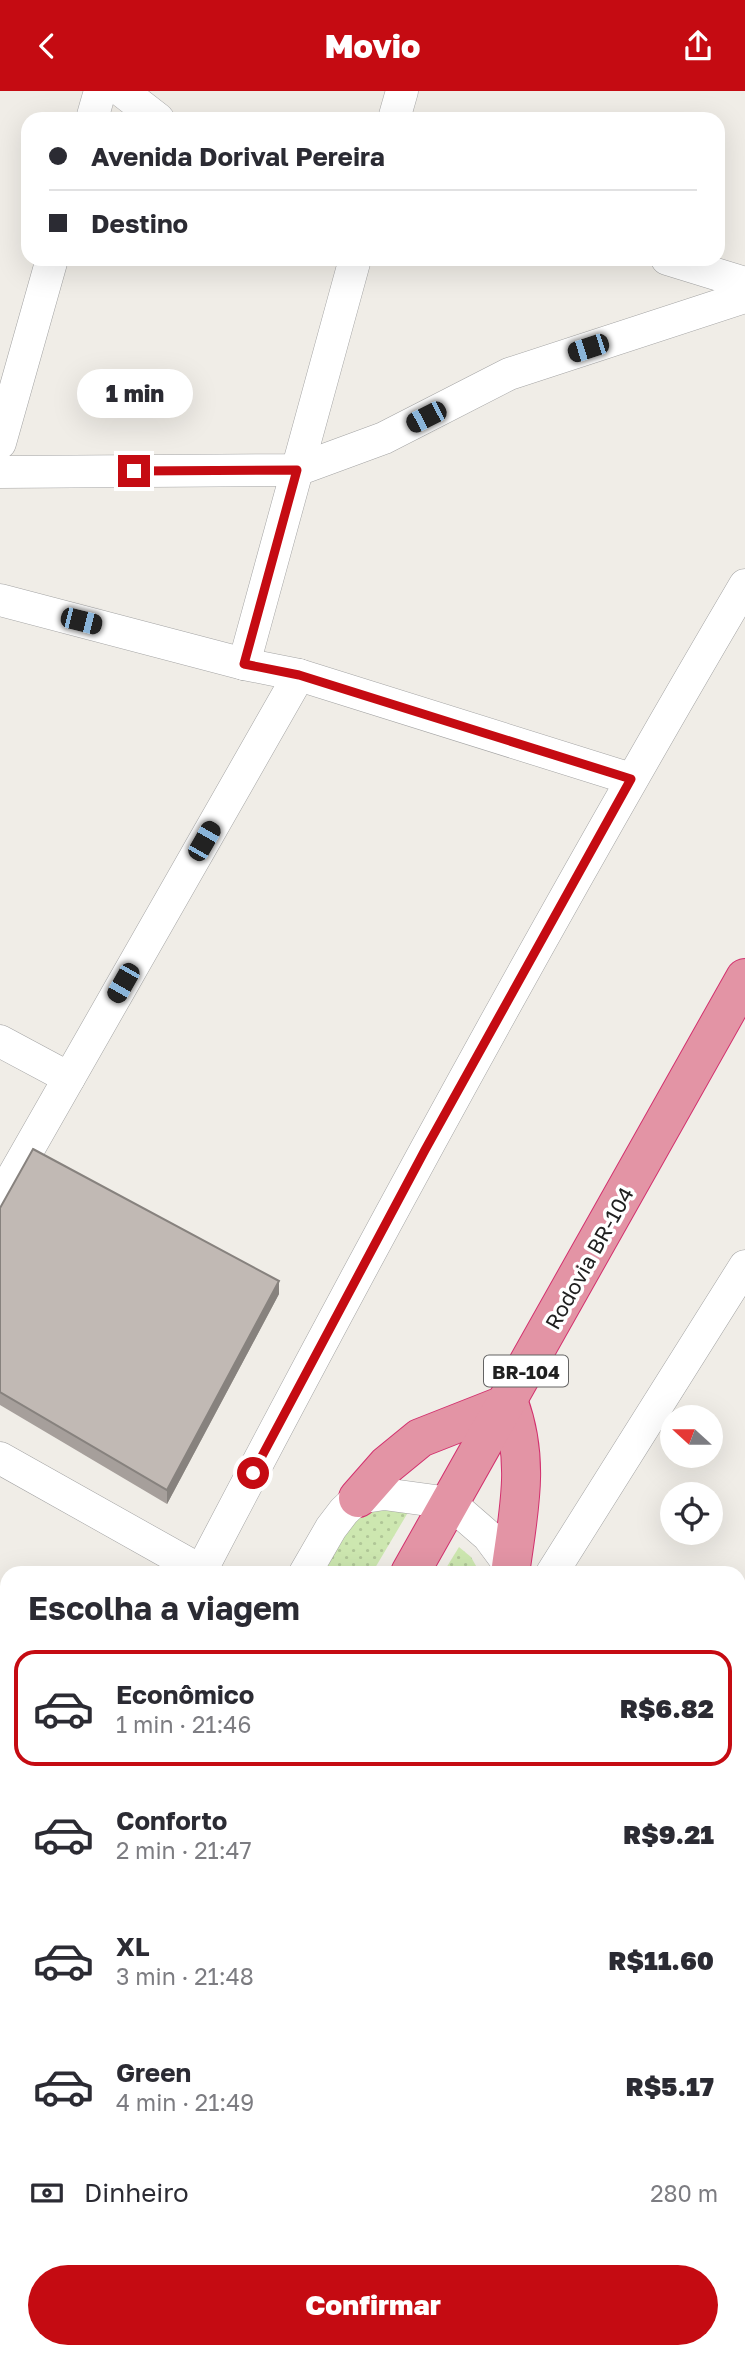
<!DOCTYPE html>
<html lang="pt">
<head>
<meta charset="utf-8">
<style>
	body { margin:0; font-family:"Golos Text",sans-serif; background:#f2f2f3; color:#2b2b33; height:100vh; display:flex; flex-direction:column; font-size:26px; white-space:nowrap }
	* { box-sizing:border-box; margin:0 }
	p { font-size:23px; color:#7c7c81 }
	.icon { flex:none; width:38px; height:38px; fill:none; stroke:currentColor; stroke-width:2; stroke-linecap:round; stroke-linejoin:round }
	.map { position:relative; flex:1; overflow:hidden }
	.sheet { position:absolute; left:0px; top:1475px; width:746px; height:793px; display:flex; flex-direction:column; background:#fff; border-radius:21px 21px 0 0; box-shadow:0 7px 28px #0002 }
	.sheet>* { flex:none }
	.top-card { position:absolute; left:21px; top:21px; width:704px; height:154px; border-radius:21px; box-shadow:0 7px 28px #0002; display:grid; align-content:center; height:154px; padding:0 28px; background:#fff }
	.needle { width:46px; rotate:291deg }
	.tools { position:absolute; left:660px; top:1314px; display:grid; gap:14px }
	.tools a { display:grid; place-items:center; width:63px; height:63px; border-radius:50%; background:#fff; box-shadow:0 7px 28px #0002; font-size:35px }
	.end { position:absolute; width:32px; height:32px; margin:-16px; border:9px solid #c50b12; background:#fff; box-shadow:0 0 0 4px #fff }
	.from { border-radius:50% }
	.bubble { position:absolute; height:49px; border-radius:24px; background:#fff; box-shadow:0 7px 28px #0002; font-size:23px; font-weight:800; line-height:49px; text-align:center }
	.car { position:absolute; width:21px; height:42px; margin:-21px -10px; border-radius:9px; box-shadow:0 0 5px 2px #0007; background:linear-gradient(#222 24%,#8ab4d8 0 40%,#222 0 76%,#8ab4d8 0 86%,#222 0) }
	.top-card b { display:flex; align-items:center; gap:24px; height:66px; font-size:26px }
	.top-card b+b { border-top:2px solid #e1e1e2 }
	.top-card i { width:18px; height:18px; background:#2b2b33 }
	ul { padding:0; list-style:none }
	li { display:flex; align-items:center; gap:21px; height:116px; margin:0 14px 10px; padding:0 14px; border:4px solid transparent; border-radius:21px }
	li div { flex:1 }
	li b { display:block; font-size:26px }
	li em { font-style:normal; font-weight:800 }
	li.on { border-color:#c50b12 }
	li>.icon { width:63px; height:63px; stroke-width:1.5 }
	h2 { padding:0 28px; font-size:32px; line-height:84px }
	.pay { display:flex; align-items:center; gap:18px; height:77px; padding:0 28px; font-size:26px }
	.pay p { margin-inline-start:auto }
	.button { display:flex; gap:14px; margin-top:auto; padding:14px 28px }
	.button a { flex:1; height:80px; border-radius:42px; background:#c50b12; color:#fff; font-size:28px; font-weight:800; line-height:80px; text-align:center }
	header { display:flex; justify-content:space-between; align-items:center; height:91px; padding:0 28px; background:#c50b12; color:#fff; font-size:32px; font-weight:800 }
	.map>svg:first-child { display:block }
</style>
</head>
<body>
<header><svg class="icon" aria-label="back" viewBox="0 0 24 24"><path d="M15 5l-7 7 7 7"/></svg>Movio<svg class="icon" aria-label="share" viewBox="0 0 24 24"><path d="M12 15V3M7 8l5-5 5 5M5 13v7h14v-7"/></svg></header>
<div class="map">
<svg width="745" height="2267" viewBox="0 0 745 2267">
	<defs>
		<pattern id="grass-dots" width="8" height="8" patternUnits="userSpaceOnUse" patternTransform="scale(1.75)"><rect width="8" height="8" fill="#cde7b0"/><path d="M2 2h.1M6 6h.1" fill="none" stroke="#b0c697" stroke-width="1.8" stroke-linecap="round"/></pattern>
	</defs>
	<rect width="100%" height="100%" fill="#f0ede7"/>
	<g fill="url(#grass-dots)">
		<polygon points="374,1417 410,1418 372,1482 322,1482 355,1425"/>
		<polygon points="459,1456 471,1466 480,1482 443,1482"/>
		<polygon points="7,1925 7,2115 0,2129 0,1937"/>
		<polygon points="7,2261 108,2261 104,2267 4,2267"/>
	</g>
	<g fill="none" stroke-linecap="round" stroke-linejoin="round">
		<g stroke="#a4a4a4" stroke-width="33">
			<g id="street">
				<polyline points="122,0 158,28"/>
				<polyline points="92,28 100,0"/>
				<polyline points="394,28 402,0"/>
				<polyline points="667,168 745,192"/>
				<polyline points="0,352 52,168"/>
				<polyline points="0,381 297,379 384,347 509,283 745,206"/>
				<polyline points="0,509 244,573 299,584 631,688"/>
				<polyline points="244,573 355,168"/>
				<polyline points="0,950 69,987"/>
				<polyline points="0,1108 299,584"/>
				<polyline points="0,1367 205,1482"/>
				<path d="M200 1482C374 1149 554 818 745 494"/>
				<polyline points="305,1482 331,1437 344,1420 358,1407 384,1403 450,1412 488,1445 511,1476 511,1482"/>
				<polyline points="552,1482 745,1175"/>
				<polyline points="738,1613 745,1616"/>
				<polyline points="0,1868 7,1855"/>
				<polyline points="738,1994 745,1995"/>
				<polyline points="134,2267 137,2261"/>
				<polyline points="581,2267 585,2261"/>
				<polyline points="738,2267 745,2249"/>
			</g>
		</g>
		<g stroke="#d2316e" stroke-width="40">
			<g id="highway">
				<path d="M358 1407 387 1374 420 1347 509 1312C530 1369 519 1418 511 1476"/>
				<polyline points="410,1482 745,887"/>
				<polyline points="0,2210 7,2198"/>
			</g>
		</g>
		<use href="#street" stroke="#fff" stroke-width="32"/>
		<use href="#highway" stroke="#e394a5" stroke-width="38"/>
	</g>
	<polygon fill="#a69f9b" points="0,1117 279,1203 167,1413 0,1314"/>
	<polygon fill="#87827e" points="279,1190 279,1203 167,1413 167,1399"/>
	<polygon fill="#c1b9b4" stroke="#87827e" stroke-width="2" points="33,1058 279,1190 167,1399 0,1301 0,1117"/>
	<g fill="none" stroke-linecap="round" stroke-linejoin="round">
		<polyline stroke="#c50b12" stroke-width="9" points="134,380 297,379 244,573 299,584 631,688 425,1059 253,1382"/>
	</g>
	<g text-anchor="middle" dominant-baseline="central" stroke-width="7" stroke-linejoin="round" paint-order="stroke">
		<rect fill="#fff" stroke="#636363" stroke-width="2" x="484" y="1264.5" width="84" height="31" rx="5"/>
		<g font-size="19" font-weight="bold" fill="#202020">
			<text x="526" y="1280">BR-104</text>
		</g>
		<g font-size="21" fill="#202020" stroke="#fff">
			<text transform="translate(589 1167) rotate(-61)">Rodovia BR-104</text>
		</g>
	</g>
</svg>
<div class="tools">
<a><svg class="needle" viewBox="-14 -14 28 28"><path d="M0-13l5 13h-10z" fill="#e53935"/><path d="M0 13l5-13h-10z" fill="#7c7c81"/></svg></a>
<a><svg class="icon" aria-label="locate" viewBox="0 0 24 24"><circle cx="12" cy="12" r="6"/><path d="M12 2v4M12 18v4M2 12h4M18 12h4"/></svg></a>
</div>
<i class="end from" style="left:253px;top:1382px"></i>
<i class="end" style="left:134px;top:380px"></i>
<div class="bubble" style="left:77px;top:278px;width:116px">1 min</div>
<i class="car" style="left:588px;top:257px;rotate:252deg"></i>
<i class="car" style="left:426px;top:326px;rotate:243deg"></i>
<i class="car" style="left:81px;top:530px;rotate:104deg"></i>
<i class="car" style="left:204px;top:750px;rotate:30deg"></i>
<i class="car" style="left:123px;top:892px;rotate:210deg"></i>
<div class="top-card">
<b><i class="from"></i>Avenida Dorival Pereira</b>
<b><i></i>Destino</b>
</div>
<section class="sheet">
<h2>Escolha a viagem</h2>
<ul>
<li class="on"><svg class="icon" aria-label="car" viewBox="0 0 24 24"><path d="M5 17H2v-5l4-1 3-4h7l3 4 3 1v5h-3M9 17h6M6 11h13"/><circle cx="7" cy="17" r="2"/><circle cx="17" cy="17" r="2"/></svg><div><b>Econômico</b><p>1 min · 21:46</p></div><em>R$6.82</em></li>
<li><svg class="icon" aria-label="car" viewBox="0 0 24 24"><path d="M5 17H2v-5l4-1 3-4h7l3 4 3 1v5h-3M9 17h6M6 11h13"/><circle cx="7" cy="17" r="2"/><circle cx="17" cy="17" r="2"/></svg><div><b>Conforto</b><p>2 min · 21:47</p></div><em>R$9.21</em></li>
<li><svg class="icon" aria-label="car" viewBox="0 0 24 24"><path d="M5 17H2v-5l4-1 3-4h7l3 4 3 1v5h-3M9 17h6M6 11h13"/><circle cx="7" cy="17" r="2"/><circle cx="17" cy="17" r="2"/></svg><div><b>XL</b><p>3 min · 21:48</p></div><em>R$11.60</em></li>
<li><svg class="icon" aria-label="car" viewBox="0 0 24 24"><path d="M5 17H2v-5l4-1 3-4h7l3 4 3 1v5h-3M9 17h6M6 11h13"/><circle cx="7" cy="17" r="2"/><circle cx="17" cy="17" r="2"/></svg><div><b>Green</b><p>4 min · 21:49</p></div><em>R$5.17</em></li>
</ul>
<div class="pay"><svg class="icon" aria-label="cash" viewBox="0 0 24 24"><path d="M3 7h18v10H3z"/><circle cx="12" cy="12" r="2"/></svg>Dinheiro<p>280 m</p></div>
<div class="button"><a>Confirmar</a></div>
</section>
</div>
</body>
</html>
